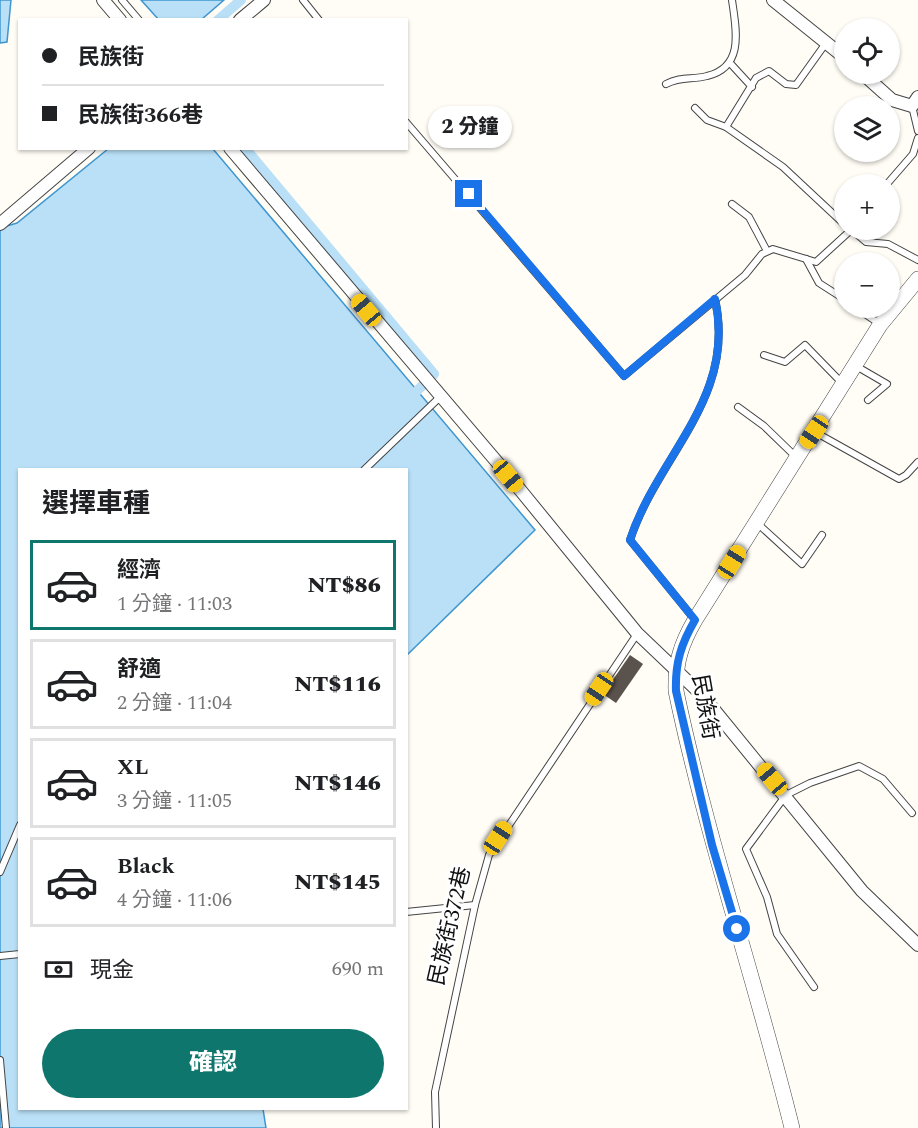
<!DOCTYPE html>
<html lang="zh-TW">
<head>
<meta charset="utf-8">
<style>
	body { margin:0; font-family:Spectral,"Noto Sans TC",serif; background:#f2f2f2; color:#202124; height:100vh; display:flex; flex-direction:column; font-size:22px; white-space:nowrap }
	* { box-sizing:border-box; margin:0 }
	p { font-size:20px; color:#757577 }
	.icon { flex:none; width:33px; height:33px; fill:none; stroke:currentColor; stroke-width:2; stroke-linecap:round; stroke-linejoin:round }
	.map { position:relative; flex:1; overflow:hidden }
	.side { position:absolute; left:18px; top:468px; width:390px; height:642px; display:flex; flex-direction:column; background:#fff; border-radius:0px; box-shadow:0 2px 4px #0004 }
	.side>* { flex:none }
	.top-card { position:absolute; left:18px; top:18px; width:390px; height:132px; border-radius:0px; box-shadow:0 2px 4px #0004; display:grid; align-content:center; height:132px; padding:0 24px; background:#fff }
	.fabs { position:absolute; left:834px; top:18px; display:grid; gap:12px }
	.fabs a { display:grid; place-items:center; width:66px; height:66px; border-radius:50%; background:#fff; box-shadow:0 2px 4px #0004; font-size:30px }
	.end { position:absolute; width:27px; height:27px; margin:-14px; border:8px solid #1a73e8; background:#fff; box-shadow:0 0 0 3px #fff }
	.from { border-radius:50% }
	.bubble { position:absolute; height:42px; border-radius:21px; background:#fff; box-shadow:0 2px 4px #0004; font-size:20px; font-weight:800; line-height:42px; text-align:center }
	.car { position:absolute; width:18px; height:36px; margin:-18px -9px; border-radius:8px; box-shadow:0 0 4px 2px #0007; background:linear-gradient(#f5c518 24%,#345 0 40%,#f5c518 0 76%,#345 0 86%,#f5c518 0) }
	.top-card b { display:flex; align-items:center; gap:21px; height:57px; font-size:22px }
	.top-card b+b { border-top:2px solid #e0e0e0 }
	.top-card i { width:15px; height:15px; background:#202124 }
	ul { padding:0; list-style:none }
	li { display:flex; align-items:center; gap:18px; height:90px; margin:0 12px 9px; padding:0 12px; border:3px solid #e0e0e0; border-radius:0px }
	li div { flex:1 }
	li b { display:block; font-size:22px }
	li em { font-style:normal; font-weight:800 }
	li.on { border-color:#0f766e }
	li>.icon { width:54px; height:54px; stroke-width:1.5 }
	h2 { padding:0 24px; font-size:27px; line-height:72px }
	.pay { display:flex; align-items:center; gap:15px; height:66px; padding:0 24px; font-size:22px }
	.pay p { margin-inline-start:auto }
	.primary-button { display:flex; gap:12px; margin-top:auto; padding:12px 24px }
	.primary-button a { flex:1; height:69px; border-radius:36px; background:#0f766e; color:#fff; font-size:24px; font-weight:800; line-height:69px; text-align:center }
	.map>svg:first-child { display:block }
</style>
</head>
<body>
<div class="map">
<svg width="918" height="1128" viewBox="0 0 918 1128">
	<rect width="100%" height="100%" fill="#fffdf5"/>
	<g fill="#b9e0f7" stroke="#3f96cf" stroke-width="1.5">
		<polygon points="0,0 11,0 7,42 0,43"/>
		<polygon points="141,0 224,0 202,19 159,20"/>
		<polygon points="108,149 213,149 535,530 407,655 406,470 20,470 20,1108 263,1109 266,1128 0,1128 0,228 17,223"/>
	</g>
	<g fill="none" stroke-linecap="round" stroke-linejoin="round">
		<g stroke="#b9e0f7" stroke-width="10">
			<polyline points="218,20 241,0"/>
			<polyline points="245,148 434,374 409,399"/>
		</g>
	</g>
	<polygon fill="#5a524d" points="630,655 643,664 616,703 603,694"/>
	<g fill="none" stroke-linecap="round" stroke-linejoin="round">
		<g stroke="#444" stroke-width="8">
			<g id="service">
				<polyline points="122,0 139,20"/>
				<polyline points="303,0 319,20"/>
				<polyline points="730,63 752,87"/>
				<path d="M666 84C681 76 692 80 707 76 745 67 736 29 732 0"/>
				<polyline points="912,106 918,131"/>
				<polyline points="695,108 707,120 726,127 783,167 844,224"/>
				<polyline points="406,122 624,376 745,275 762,254 773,249 816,262 851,230"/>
				<polyline points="726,127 756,78 769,71 786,84 796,85 826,43"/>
				<polyline points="887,184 913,154 918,138"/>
				<polyline points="732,204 749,217 767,251"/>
				<polyline points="852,230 866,242 888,244 918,260"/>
				<polyline points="806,259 819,283 844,299"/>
				<polyline points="856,308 880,324"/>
				<polyline points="764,355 785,362 805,345 842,383"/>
				<polyline points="856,366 887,384 868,400"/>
				<polyline points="738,407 764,426 796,457"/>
				<polyline points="815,432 899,479 906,475 918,462"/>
				<polyline points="364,470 440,397"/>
				<polyline points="757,523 802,564 822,535"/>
				<path d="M695 620 630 540C658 455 737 398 715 299"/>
				<polyline points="0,872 20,825"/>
				<polyline points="406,912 475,905"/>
				<polyline points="0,956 20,954"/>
				<polyline points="814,987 777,934 767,897 746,849 786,795 810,783 859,766 883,779 912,813"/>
				<polyline points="0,1060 6,1128"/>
				<polyline points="436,1128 435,1092 475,905 489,855 637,634"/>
			</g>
		</g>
		<g stroke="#444" stroke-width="14">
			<g id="minor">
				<polyline points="103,0 120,20"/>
				<polyline points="773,0 844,57"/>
				<polyline points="240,20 264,0"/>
				<polyline points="863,74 892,100 912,106 918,97"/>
				<polyline points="230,148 508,475 637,633 702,695 862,891 918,945"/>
				<polyline points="0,224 89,148"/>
			</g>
		</g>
		<g stroke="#444" stroke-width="16">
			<path id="tertiary" d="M792 1128C756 982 707 839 676 691 675 663 681 644 695 620L880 325 918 279"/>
		</g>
		<use href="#service" stroke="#fff" stroke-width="6"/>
		<use href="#minor" stroke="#fff" stroke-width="12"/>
		<use href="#tertiary" stroke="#fff" stroke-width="15"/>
	</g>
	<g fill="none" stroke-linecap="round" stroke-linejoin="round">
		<path stroke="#1a73e8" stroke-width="8" d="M469 194 624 376 715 299C737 398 658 454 630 540L695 620C681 644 675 663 676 691L712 845 737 929"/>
	</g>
	<g text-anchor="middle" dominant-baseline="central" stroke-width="6" stroke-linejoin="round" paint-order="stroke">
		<g font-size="22" fill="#111" stroke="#fff">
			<text transform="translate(705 707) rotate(80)">民族街</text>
			<text transform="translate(450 926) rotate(-77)">民族街372巷</text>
		</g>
	</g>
</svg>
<div class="fabs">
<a><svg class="icon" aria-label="locate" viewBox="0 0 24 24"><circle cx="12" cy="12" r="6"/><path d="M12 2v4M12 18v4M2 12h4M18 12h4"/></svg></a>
<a><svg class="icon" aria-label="layers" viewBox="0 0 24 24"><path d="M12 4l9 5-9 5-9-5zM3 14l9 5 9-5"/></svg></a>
<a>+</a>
<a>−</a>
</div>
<i class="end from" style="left:737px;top:929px"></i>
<i class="end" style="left:469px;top:194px"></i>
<div class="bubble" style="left:428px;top:106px;width:84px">2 分鐘</div>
<i class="car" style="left:366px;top:310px;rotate:320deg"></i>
<i class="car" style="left:814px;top:432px;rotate:214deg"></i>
<i class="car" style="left:508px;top:476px;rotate:140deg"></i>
<i class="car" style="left:732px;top:562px;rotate:32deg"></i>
<i class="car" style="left:599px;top:689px;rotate:214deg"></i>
<i class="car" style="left:772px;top:779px;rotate:320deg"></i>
<i class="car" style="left:498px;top:838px;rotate:33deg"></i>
<div class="top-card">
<b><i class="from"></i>民族街</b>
<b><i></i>民族街366巷</b>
</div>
<section class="side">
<h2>選擇車種</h2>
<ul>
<li class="on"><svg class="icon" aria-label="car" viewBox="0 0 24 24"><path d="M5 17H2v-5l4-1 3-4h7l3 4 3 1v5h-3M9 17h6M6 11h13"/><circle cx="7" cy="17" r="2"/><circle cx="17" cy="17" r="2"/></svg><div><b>經濟</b><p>1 分鐘 · 11:03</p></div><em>NT$86</em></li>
<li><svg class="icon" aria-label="car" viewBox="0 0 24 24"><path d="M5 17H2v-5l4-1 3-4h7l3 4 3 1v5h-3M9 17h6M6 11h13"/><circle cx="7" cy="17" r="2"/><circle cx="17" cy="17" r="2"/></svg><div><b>舒適</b><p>2 分鐘 · 11:04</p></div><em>NT$116</em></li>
<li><svg class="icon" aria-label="car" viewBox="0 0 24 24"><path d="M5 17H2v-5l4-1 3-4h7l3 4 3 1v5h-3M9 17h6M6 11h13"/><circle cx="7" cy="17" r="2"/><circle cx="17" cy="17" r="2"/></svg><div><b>XL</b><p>3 分鐘 · 11:05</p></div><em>NT$146</em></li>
<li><svg class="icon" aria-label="car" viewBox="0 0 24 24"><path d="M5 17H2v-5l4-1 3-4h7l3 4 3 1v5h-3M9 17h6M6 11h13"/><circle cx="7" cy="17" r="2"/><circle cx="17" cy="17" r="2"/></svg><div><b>Black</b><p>4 分鐘 · 11:06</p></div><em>NT$145</em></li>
</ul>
<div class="pay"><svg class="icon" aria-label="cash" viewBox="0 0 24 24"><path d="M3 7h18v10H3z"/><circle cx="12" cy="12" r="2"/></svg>現金<p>690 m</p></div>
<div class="primary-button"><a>確認</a></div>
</section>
</div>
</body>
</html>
